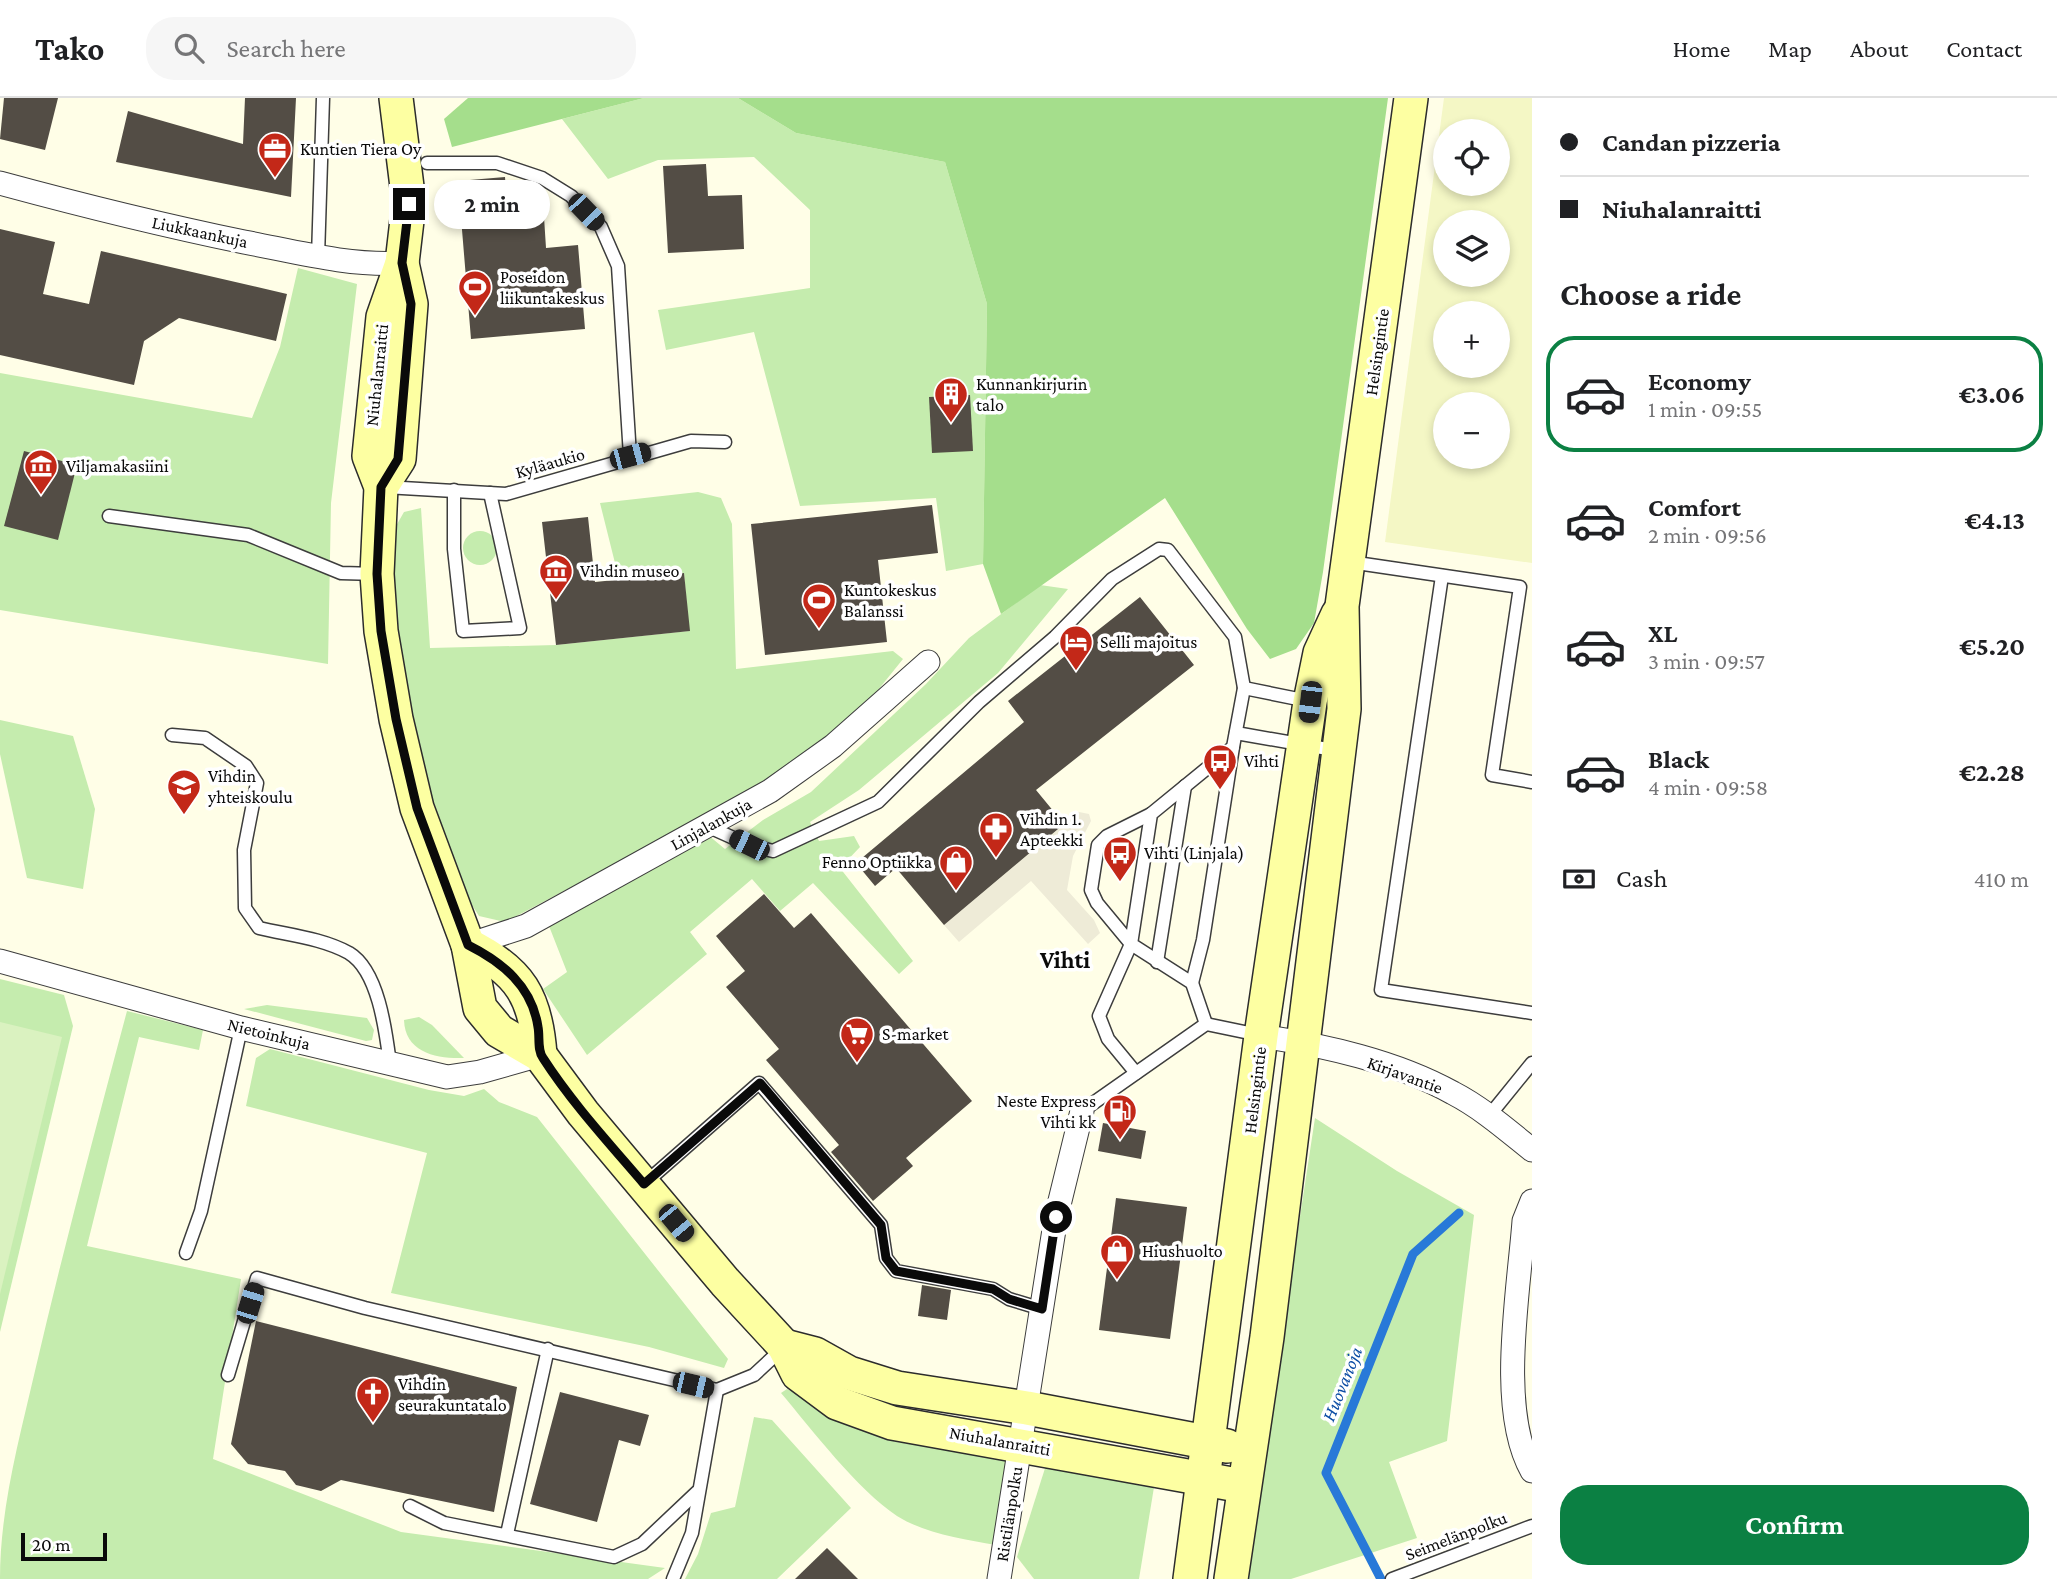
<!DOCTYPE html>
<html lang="en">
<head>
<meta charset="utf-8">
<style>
	body { margin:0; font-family:"Crimson Pro",serif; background:#f6f6f6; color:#202124; height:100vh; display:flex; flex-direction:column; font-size:26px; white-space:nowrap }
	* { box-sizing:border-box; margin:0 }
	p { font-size:23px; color:#757577 }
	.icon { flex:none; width:38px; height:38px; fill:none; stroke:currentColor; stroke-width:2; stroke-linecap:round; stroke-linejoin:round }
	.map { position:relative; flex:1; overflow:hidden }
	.details { display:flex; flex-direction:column; background:#fff; width:525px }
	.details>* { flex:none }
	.hud { display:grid; align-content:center; height:154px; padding:0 28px; background:#fff }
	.buttons { position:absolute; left:1433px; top:21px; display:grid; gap:14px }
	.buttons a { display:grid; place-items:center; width:77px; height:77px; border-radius:50%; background:#fff; box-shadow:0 4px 10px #0003; font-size:35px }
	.scale { position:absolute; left:21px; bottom:18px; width:86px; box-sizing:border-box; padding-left:7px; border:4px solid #0a0a0a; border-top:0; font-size:19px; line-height:24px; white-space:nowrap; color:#0a0a0a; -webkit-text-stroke:5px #fff; paint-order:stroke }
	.end { position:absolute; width:32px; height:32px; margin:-16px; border:9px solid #0a0a0a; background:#fff; box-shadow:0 0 0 4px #fff }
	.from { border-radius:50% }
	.bubble { position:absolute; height:49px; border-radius:24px; background:#fff; box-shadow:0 4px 10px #0003; font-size:23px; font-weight:700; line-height:49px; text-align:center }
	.car { position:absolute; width:21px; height:42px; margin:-21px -10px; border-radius:9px; box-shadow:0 0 5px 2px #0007; background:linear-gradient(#222 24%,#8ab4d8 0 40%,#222 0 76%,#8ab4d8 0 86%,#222 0) }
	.hud b { display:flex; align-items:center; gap:24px; height:66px; font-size:26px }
	.hud b+b { border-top:2px solid #e0e0e0 }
	.hud i { width:18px; height:18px; background:#202124 }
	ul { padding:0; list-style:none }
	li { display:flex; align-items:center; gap:21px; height:116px; margin:0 14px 10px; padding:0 14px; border:4px solid transparent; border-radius:28px }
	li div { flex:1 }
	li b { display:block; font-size:26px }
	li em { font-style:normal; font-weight:700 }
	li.on { border-color:#0b8043 }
	li>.icon { width:63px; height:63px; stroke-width:1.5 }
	h2 { padding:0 28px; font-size:32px; line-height:84px }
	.pay { display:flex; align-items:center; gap:18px; height:77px; padding:0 28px; font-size:26px }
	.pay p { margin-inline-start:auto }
	.action { display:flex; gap:14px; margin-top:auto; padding:14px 28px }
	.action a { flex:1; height:80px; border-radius:28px; background:#0b8043; color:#fff; font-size:28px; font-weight:700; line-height:80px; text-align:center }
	header { display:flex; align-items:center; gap:42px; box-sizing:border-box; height:98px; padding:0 35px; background:#fff; border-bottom:2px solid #e0e0e0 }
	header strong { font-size:33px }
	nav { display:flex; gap:38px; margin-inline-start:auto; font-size:24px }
	.search { width:490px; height:63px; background:#f6f6f6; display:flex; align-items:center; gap:18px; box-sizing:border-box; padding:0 24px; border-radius:28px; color:#757577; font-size:26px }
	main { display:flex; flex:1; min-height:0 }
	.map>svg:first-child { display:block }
</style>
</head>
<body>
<header>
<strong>Tako</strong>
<div class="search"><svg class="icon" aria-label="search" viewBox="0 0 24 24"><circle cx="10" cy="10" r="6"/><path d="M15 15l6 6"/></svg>Search here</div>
<nav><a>Home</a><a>Map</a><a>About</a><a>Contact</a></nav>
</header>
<main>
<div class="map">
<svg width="1532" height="1481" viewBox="0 0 1532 1481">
	<rect width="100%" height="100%" fill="#fffee7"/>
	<path fill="#f4f7c5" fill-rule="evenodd" d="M1444 0H1532V465L1385 444ZM1446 33H1498V86H1446ZM1446 124H1498V177H1446ZM1446 215H1498V268H1446ZM1446 306H1498V359H1446Z"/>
	<g fill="#c5ecae">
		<polygon points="644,0 738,0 796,35 945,64 987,206 983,466 946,473 936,400 800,408 754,234 666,252 658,212 810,190 810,112 754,59 658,62 608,81 562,21"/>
		<polygon points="298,170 357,186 331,405 328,566 0,512 0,275 252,320 280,249"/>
		<polygon points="698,394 721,400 732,426 736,571 893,553 903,561 857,618 740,700 505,824 479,818 463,793 423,672 395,556 392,435 404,414 421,410 430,550 556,547 689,533 684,475 619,481 600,405"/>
		<circle cx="480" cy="450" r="17"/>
		<polygon points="1040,487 1068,491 998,575 859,692 810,724 819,743 854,738 860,749 840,770 913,863 899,876 813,785 780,813 752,781 690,834 707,856 587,957 543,891 567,874 549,828 708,737 725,751 763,722 811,694 926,586 969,540"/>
		<polygon points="0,622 73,638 95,711 83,791 27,780 0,656"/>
		<polygon points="0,881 64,897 73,928 0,1234"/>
		<polygon points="267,907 367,920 374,932 372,942 366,943 244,911"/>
		<path d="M127 913 203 932 199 952 139 939 87 1148 241 1181 213 1361 401 1434 665 1470 648 1481H0C0 1410 19 1342 35 1273 63 1152 95 1033 127 913Z"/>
		<path d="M419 919 432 927 464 960C437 961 405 955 404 922Z"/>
		<polygon points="270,951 429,992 464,998 484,991 499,1004 537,1019 728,1261 724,1270 649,1249 391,1195 427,1055 246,1008 256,960"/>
		<polygon points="1315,1020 1397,1073 1474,1117 1447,1343 1389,1364 1417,1440 1291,1481 1245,1481"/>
		<path d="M787 1291 896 1344 1007 1359 996 1447C963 1441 926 1436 897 1418 857 1391 813 1333 781 1295Z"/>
		<polygon points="754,1319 772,1322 851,1410 777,1481 685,1481 698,1456 711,1415 735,1409"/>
		<polygon points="1046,1367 1155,1383 1139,1481 1034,1481 1017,1459"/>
	</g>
	<g fill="#a5de8c">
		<polygon points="468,0 644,0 452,49 444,21"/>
		<polygon points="738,0 1388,0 1323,474 1314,525 1296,551 1270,561 1247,531 1165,400 1001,516 983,466 987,206 945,64 796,35"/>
	</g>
	<polygon fill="#daf2c0" points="0,924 62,939 0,1196"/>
	<polygon fill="#eeebd7" points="1079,714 1089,716 1091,723 1073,758 1067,792 1094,822 1100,835 1088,846 1031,783 959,844 944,827"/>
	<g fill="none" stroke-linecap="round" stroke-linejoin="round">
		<polyline stroke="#2879d8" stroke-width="9" points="1381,1481 1326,1375 1413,1156 1459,1115"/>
	</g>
	<g fill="#534d45">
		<polygon points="4,0 58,0 45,52 0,41"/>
		<polygon points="245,0 296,0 291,99 116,64 128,13 243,46"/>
		<polygon points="706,66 708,98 742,97 744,151 668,155 663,68"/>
		<polygon points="505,79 508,122 544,119 546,150 578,147 585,231 471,241 458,83"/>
		<polygon points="0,131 55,144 43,196 89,206 101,153 287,196 276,243 179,220 144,243 134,287 0,257"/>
		<polygon points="970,297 973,353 932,355 929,299"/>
		<polygon points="24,353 77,367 58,442 4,428"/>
		<polygon points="932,407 938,455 878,462 887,544 765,557 751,426"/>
		<polygon points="588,419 595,484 684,475 690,533 556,547 542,424"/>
		<polygon points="1140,499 1194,567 1036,692 1064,726 944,827 896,770 875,788 856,765 1024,624 1008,603"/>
		<polygon points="764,796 794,830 811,815 972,1003 906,1060 913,1068 873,1103 831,1054 839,1047 766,962 779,951 726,889 745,873 716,838"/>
		<polygon points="1103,1025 1146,1033 1141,1061 1098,1053"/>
		<polygon points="1116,1100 1187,1109 1170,1241 1099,1232"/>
		<polygon points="922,1187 951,1192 947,1222 918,1218"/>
		<polygon points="256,1223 517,1289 494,1414 341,1382 321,1393 296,1387 285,1373 248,1366 231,1346"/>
		<polygon points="560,1294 649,1317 640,1348 619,1342 597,1424 530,1406"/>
		<polygon points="827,1450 858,1481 795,1481"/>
	</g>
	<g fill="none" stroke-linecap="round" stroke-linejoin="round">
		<g stroke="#3d3d3d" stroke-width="15">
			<g id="lane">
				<polyline points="427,65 497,65 542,80 571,98 601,129 618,168 630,358"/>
				<polyline points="318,159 323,0"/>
				<polyline points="385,389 506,396 691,343 725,344"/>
				<polyline points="454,392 454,451 463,533 520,530 490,395"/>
				<polyline points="109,418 248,437 341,475 377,476"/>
				<polyline points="1350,464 1520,489 1492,677 1532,684"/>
				<polyline points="1442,478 1381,892 1532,915"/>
				<polyline points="1244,590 1308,603"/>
				<polyline points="1236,635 1339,653"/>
				<path d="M172 637 205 640 246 668 257 685 244 752 245 810 259 830C288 837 322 840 349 855 379 873 386 935 390 966"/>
				<polyline points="709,729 749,747 773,753 878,704 979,604 1055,539 1112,481 1159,451 1168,452 1235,539 1244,590 1233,649 1151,716 1131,846 1192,885 1206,926"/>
				<polyline points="1157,864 1185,688"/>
				<polyline points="1192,885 1203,842 1233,649"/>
				<polyline points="1136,975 1108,941 1099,918 1131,846 1097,805 1091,792 1098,747 1107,738 1151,716"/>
				<polyline points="1082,1013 1206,926 1259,937"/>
				<polyline points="1489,1018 1532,965"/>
				<polyline points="644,1086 759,985 881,1127 886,1160 896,1173 993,1191 1009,1201 1042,1211"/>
				<polyline points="186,1155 201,1113 241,930"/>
				<polyline points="228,1277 257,1180 365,1210 717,1292 754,1277 783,1250"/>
				<polyline points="410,1408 444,1425 614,1459 642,1446 697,1394"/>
				<polyline points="507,1436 548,1251"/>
				<polyline points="673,1481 692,1435 717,1292"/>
				<polyline points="1392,1481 1532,1428"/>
			</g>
		</g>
		<g stroke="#3d3d3d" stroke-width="25">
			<g id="street">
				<path d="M0 85C81 107 162 127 244 144 297 154 348 168 402 165"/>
				<polyline points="468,847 526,828 770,693 833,648 928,564"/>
				<polyline points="0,863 241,930 447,979 480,974 540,957"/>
				<path d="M1261 938C1326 948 1395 963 1453 995 1482 1010 1507 1032 1532 1052"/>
				<path d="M1532 1103 1524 1123C1519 1192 1497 1312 1532 1373"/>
				<polyline points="999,1481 1056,1119 1082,1013"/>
			</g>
		</g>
		<g stroke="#2c2c2c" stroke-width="36">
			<g id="secondary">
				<polyline points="396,0 409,105 402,165 383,219 369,358 381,389 377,476 381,533 396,621 417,710 468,847 480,910 499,933 540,957 583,1015 725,1184 784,1248 798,1276 837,1305 892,1325 1243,1388"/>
				<polyline points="381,389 399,361 411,206 402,165"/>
				<path d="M468 847C520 873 536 899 540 957"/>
				<polyline points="784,1248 815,1256 849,1275 897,1290 1027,1310 1227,1348"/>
				<polyline points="1190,1481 1261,938 1310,604 1320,555 1338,516"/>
				<polyline points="1231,1481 1267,1239 1344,611 1342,508 1411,0"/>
			</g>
		</g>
		<use href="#lane" stroke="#fff" stroke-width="12"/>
		<use href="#street" stroke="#fff" stroke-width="23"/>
		<use href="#secondary" stroke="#fdffa2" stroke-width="33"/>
	</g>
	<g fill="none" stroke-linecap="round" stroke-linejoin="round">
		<path stroke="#0a0a0a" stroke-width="9" d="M409 106 402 165 411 206 398 361 381 389 377 476 381 533 396 621 417 710 468 847C502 864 532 888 538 929 540 939 537 952 543 960 572 1005 609 1045 644 1086L760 985 881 1127 886 1160 896 1173 993 1191 1009 1201 1042 1211 1056 1119"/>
	</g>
	<defs>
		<g id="office-pin" transform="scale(1.75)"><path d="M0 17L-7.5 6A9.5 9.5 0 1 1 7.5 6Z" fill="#c32818" stroke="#fff"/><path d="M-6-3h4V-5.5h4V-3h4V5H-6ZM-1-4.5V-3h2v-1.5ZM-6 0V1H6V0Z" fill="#fff"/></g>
		<g id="stadium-pin" transform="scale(1.75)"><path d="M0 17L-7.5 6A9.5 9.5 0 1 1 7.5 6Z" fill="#c32818" stroke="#fff"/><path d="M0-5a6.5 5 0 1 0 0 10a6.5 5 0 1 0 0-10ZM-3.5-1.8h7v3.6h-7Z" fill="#fff"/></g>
		<g id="building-pin" transform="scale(1.75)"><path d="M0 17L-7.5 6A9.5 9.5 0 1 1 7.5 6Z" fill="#c32818" stroke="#fff"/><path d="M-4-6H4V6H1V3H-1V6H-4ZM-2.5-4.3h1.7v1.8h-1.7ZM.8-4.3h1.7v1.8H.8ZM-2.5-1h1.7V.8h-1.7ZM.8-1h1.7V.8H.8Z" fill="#fff"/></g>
		<g id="museum-pin" transform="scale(1.75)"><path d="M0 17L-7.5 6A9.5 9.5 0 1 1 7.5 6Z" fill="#c32818" stroke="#fff"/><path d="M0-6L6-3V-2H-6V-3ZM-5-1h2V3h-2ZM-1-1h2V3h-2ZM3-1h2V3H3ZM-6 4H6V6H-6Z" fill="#fff"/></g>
		<g id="hotel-pin" transform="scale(1.75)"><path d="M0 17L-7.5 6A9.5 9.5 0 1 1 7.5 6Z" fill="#c32818" stroke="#fff"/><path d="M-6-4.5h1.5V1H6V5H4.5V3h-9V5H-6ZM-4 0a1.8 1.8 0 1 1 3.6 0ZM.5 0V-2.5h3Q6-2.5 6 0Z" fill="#fff"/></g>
		<g id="bus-pin" transform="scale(1.75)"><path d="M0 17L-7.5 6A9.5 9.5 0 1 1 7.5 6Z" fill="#c32818" stroke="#fff"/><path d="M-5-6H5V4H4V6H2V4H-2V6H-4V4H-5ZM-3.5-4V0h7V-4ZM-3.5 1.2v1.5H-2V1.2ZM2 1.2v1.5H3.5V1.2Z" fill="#fff"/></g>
		<g id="school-pin" transform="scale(1.75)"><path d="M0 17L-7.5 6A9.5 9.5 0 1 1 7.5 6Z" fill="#c32818" stroke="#fff"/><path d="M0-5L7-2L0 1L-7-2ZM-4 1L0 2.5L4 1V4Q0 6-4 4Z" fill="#fff"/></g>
		<g id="pharmacy-pin" transform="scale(1.75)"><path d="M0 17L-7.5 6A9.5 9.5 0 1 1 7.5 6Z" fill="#c32818" stroke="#fff"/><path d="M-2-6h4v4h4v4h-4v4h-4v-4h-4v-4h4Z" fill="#fff"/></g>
		<g id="shop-pin" transform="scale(1.75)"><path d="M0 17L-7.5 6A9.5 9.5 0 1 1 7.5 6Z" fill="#c32818" stroke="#fff"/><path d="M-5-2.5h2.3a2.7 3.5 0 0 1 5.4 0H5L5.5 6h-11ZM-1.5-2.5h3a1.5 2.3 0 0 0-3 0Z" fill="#fff"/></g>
		<g id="supermarket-pin" transform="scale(1.75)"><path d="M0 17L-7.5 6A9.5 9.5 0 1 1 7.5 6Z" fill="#c32818" stroke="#fff"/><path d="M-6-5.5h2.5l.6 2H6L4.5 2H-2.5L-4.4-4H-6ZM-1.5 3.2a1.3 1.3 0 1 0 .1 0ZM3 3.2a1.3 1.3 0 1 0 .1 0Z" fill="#fff"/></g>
		<g id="fuel-pin" transform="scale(1.75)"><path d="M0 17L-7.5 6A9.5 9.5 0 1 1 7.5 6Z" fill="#c32818" stroke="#fff"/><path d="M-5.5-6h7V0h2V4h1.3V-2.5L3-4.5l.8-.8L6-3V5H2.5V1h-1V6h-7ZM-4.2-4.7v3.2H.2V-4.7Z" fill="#fff"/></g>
		<g id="church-pin" transform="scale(1.75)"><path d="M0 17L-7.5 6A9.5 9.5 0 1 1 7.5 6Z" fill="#c32818" stroke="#fff"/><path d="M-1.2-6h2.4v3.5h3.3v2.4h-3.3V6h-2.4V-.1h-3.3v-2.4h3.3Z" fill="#fff"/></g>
	</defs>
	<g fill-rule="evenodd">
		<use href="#office-pin" x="275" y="51"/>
		<use href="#stadium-pin" x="475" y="189"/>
		<use href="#building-pin" x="951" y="296"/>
		<use href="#museum-pin" x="41" y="368"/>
		<use href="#museum-pin" x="556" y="473"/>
		<use href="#stadium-pin" x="819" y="502"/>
		<use href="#hotel-pin" x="1076" y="544"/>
		<use href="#bus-pin" x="1220" y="663"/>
		<use href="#school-pin" x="184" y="688"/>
		<use href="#pharmacy-pin" x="996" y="731"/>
		<use href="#bus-pin" x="1120" y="755"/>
		<use href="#shop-pin" x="956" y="764"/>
		<use href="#supermarket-pin" x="857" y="936"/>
		<use href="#fuel-pin" x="1120" y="1013"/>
		<use href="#shop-pin" x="1117" y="1153"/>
		<use href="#church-pin" x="373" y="1296"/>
	</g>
	<g text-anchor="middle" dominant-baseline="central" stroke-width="7" stroke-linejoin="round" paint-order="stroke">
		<g font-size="18" fill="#0a0a0a" stroke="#fff" text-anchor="start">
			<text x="300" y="51">Kuntien Tiera Oy</text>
			<text x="500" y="179">Poseidon<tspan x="500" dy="21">liikuntakeskus</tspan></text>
			<text x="976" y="286">Kunnankirjurin<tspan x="976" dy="21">talo</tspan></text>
			<text x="66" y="368">Viljamakasiini</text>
			<text x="580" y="473">Vihdin museo</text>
			<text x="844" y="492">Kuntokeskus<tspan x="844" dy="21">Balanssi</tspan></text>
			<text x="1100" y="544">Selli majoitus</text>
			<text x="1244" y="663">Vihti</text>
			<text x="208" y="678">Vihdin<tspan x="208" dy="21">yhteiskoulu</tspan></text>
			<text x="1020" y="721">Vihdin 1.<tspan x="1020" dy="21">Apteekki</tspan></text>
			<text x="1144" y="755">Vihti (Linjala)</text>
			<text x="932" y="764" text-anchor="end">Fenno Optiikka</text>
			<text x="882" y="936">S-market</text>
			<text x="1096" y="1003" text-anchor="end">Neste Express<tspan x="1096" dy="21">Vihti kk</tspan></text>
			<text x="1142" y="1153">Hiushuolto</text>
			<text x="398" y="1286">Vihdin<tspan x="398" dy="21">seurakuntatalo</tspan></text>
		</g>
		<g font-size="18" fill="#0a0a0a" stroke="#fff">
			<text transform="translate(200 134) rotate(12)">Liukkaankuja</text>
			<text transform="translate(1377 254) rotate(-82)">Helsingintie</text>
			<text transform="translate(377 277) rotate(-84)">Niuhalanraitti</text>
			<text transform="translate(550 365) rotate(-16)">Kyläaukio</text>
			<text transform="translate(711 726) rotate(-29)">Linjalankuja</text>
			<text transform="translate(269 936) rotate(14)">Nietoinkuja</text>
			<text transform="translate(1405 977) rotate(20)">Kirjavantie</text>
			<text transform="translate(1255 992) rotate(-83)">Helsingintie</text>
			<text transform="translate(1000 1343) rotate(10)">Niuhalanraitti</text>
			<text transform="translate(1009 1416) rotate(-81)">Ristilänpolku</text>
			<text transform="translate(1456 1438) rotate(-21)">Seimelänpolku</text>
		</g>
		<g font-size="19" font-style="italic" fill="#0b4ca4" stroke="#fff">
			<text transform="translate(1342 1286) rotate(-68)">Huovanoja</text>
		</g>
		<g font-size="24" font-weight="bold" fill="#0a0a0a" stroke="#fff">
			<text x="1065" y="861">Vihti</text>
		</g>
	</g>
</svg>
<div class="buttons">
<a><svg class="icon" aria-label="locate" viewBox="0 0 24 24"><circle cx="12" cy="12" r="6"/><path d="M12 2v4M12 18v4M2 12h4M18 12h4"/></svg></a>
<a><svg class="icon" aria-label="layers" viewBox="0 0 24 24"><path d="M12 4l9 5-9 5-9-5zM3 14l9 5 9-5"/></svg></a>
<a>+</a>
<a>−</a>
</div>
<div class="scale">20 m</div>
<i class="end from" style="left:1056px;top:1119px"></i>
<i class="end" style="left:409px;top:106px"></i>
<div class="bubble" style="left:434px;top:82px;width:116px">2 min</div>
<i class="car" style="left:586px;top:114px;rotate:136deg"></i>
<i class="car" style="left:630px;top:358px;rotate:75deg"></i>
<i class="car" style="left:1310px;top:604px;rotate:187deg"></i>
<i class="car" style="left:749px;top:747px;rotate:296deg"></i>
<i class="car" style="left:676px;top:1125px;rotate:140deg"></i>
<i class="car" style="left:250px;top:1205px;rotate:17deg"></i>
<i class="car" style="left:693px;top:1287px;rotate:103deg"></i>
</div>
<section class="details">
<div class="hud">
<b><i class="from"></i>Candan pizzeria</b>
<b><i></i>Niuhalanraitti</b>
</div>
<h2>Choose a ride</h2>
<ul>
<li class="on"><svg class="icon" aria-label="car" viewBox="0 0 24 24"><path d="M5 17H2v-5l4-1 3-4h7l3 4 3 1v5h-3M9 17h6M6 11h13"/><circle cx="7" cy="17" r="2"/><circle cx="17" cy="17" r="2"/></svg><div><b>Economy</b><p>1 min · 09:55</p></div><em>€3.06</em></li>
<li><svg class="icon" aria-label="car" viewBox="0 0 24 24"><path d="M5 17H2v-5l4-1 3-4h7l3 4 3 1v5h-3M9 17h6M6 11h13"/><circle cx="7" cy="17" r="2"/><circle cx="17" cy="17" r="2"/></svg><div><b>Comfort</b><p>2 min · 09:56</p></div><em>€4.13</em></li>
<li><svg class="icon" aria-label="car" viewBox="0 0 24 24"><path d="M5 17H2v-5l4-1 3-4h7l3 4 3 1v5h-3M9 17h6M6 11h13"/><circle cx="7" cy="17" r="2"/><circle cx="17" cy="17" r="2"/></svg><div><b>XL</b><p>3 min · 09:57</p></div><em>€5.20</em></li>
<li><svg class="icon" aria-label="car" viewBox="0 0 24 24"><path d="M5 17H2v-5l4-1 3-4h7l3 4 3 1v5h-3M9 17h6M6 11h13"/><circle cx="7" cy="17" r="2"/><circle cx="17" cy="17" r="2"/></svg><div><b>Black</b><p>4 min · 09:58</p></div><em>€2.28</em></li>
</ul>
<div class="pay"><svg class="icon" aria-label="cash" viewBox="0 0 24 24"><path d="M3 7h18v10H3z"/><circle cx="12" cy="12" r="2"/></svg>Cash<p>410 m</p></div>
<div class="action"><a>Confirm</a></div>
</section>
</main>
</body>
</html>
